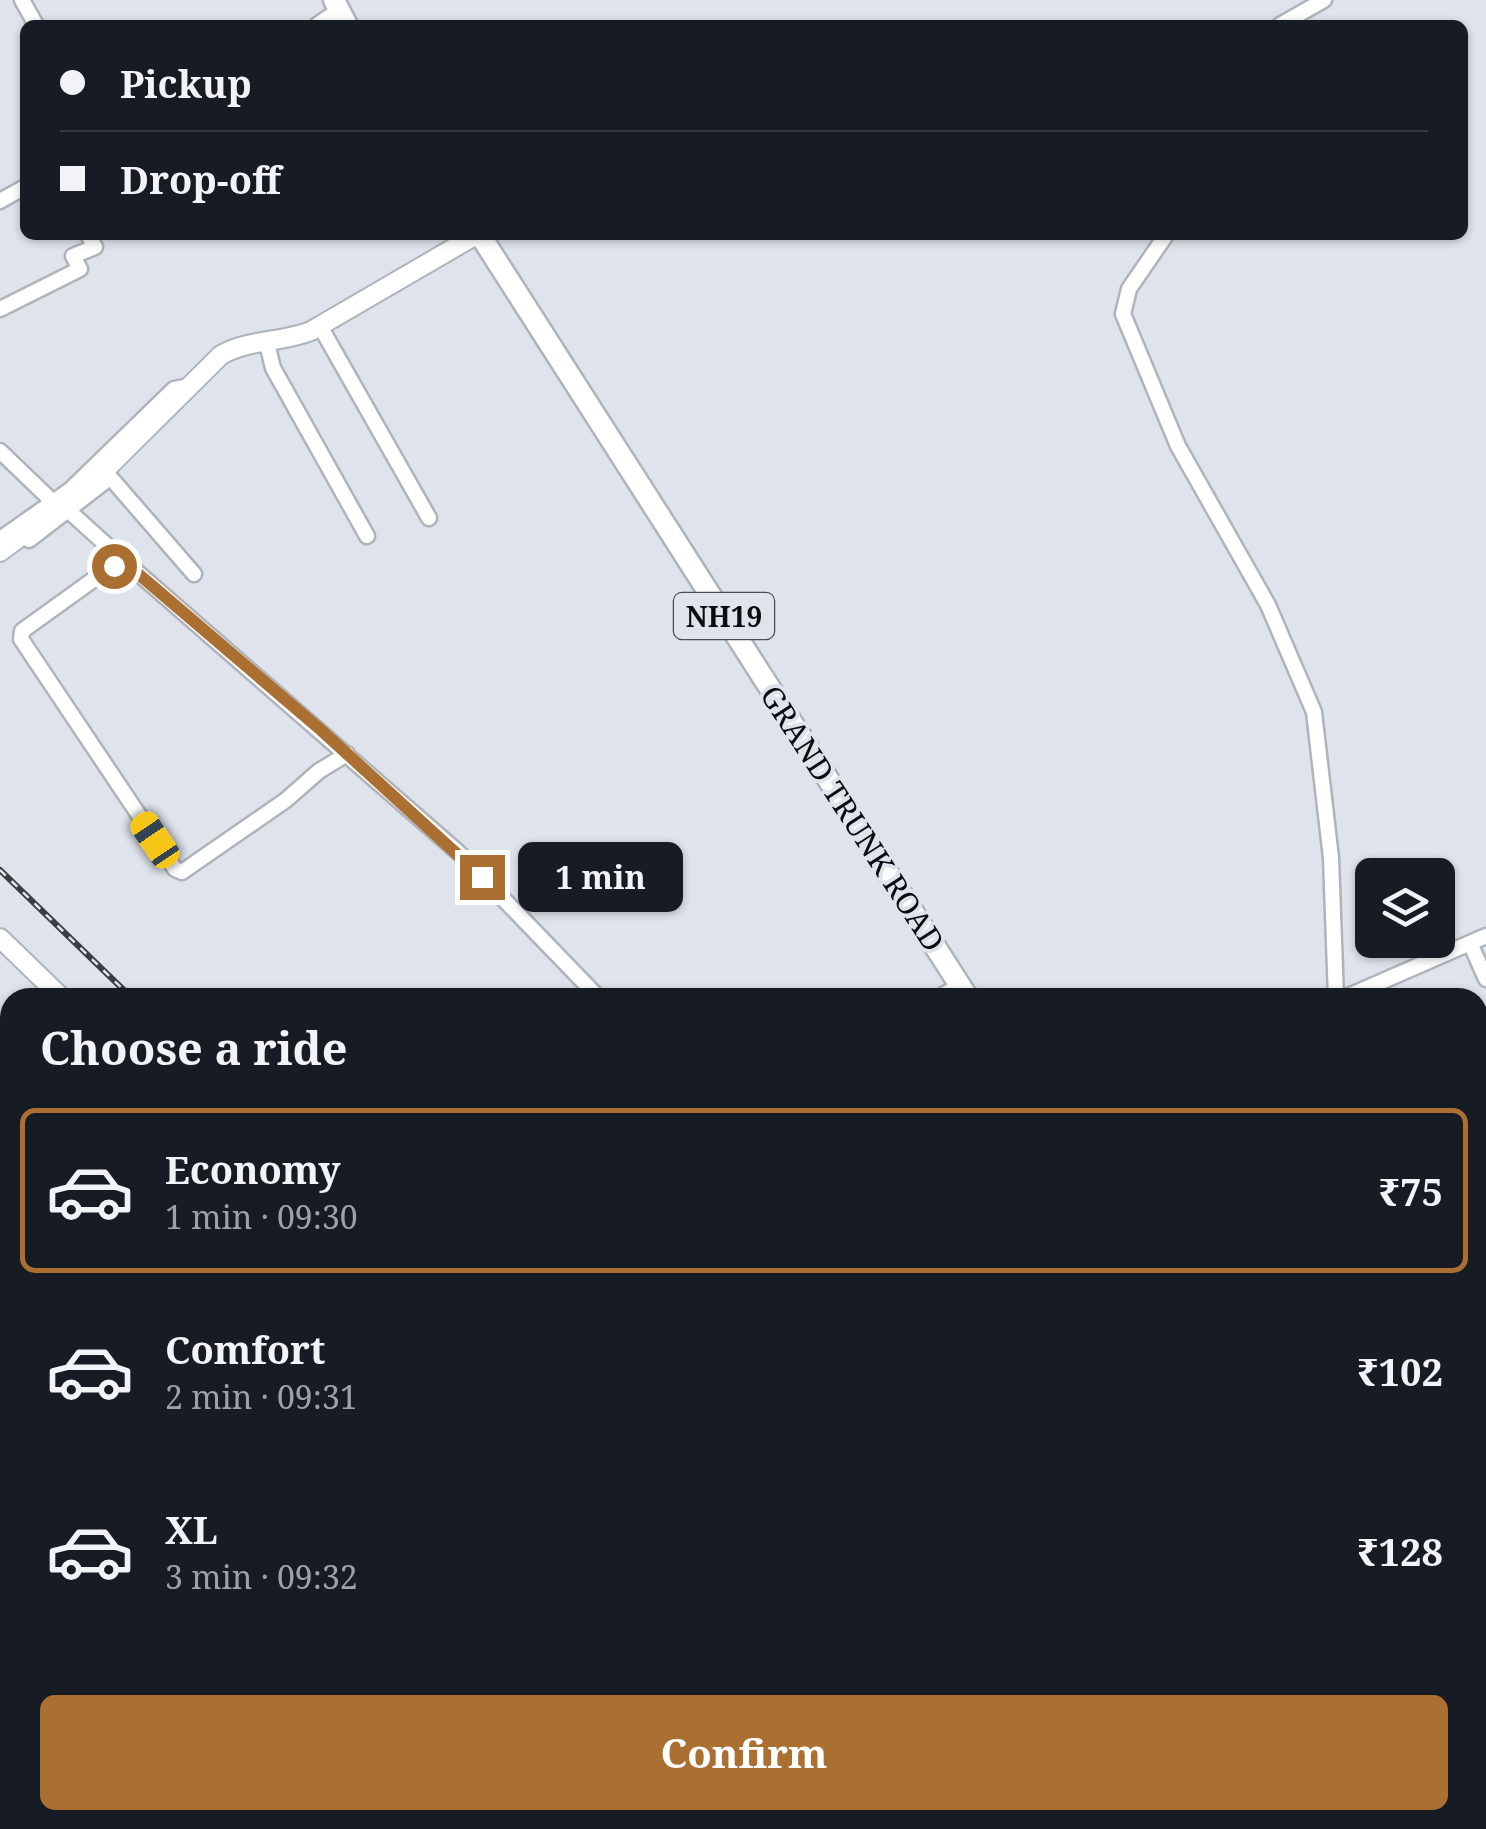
<!DOCTYPE html>
<html lang="en">
<head>
<meta charset="utf-8">
<style>
	body { margin:0; font-family:"Noto Serif",serif; background:#20242c; color:#f1f3f6; height:100vh; display:flex; flex-direction:column; font-size:38px; white-space:nowrap }
	* { box-sizing:border-box; margin:0 }
	p { font-size:32px; color:#9ea1a6 }
	.icon { flex:none; width:55px; height:55px; fill:none; stroke:currentColor; stroke-width:2; stroke-linecap:round; stroke-linejoin:round }
	.map { position:relative; flex:1; overflow:hidden }
	.side { position:absolute; left:0px; top:988px; width:1488px; height:842px; display:flex; flex-direction:column; background:#171b24; border-radius:30px 30px 0 0; box-shadow:0 2px 8px #0004 }
	.side>* { flex:none }
	.top-card { position:absolute; left:20px; top:20px; width:1448px; height:220px; border-radius:15px; box-shadow:0 2px 8px #0004; display:grid; align-content:center; height:220px; padding:0 40px; background:#171b24 }
	.buttons { position:absolute; left:1355px; top:858px; display:grid; gap:20px }
	.buttons a { display:grid; place-items:center; width:100px; height:100px; border-radius:15px; background:#171b24; box-shadow:0 2px 8px #0004; font-size:50px }
	.end { position:absolute; width:45px; height:45px; margin:-22px; border:12px solid #ab6f31; background:#fff; box-shadow:0 0 0 5px #fff }
	.from { border-radius:50% }
	.bubble { position:absolute; height:70px; border-radius:15px; background:#171b24; box-shadow:0 2px 8px #0004; font-size:32px; font-weight:700; line-height:70px; text-align:center }
	.car { position:absolute; width:30px; height:60px; margin:-30px -15px; border-radius:12px; box-shadow:0 0 8px 2px #0007; background:linear-gradient(#f5c518 24%,#345 0 40%,#f5c518 0 76%,#345 0 86%,#f5c518 0) }
	.top-card b { display:flex; align-items:center; gap:35px; height:95px; font-size:38px }
	.top-card b+b { border-top:2px solid #363941 }
	.top-card i { width:25px; height:25px; background:#f1f3f6 }
	ul { padding:0; list-style:none }
	li { display:flex; align-items:center; gap:30px; height:165px; margin:0 20px 15px; padding:0 20px; border:5px solid transparent; border-radius:15px }
	li div { flex:1 }
	li b { display:block; font-size:38px }
	li em { font-style:normal; font-weight:700 }
	li.active { border-color:#ab6f31 }
	li>.icon { width:90px; height:90px; stroke-width:1.5 }
	h2 { padding:0 40px; font-size:45px; line-height:120px }
	.cta { display:flex; gap:20px; margin-top:auto; padding:20px 40px }
	.cta a { flex:1; height:115px; border-radius:15px; background:#ab6f31; color:#fff; font-size:40px; font-weight:700; line-height:115px; text-align:center }
	.map>svg:first-child { display:block }
</style>
</head>
<body>
<div class="map">
<svg width="1486" height="1829" viewBox="0 0 1486 1829">
	<rect width="100%" height="100%" fill="#dfe4ec"/>
	<polygon fill="#bad7c9" points="150,1820 248,1820 252,1829 133,1829"/>
	<g fill="none" stroke-linecap="round" stroke-linejoin="round">
		<g stroke="#8d9096" stroke-width="25">
			<polyline points="426,1820 435,1829"/>
			<polyline points="94,1829 106,1820"/>
			<polyline points="377,1829 381,1820"/>
		</g>
		<polyline stroke="#8d9096" stroke-width="62" points="367,1820 371,1829"/>
		<g stroke="#afb4bb" stroke-width="19">
			<g id="minor">
				<polyline points="22,0 36,25"/>
				<polyline points="317,25 339,10"/>
				<polyline points="1280,25 1324,0"/>
				<polyline points="0,201 25,187"/>
				<polyline points="1166,235 1129,289 1123,314 1178,446 1268,605 1314,712 1331,858 1336,998"/>
				<polyline points="0,309 80,269 73,256 95,247 88,235"/>
				<polyline points="320,326 429,518"/>
				<polyline points="267,343 273,368 367,536"/>
				<polyline points="0,451 53,502"/>
				<polyline points="110,477 194,574"/>
				<polyline points="70,512 122,559 22,631 21,639 175,869 182,872 286,800 319,771 347,754"/>
				<polyline points="0,539 70,490 174,389 185,387 184,394"/>
				<polyline points="29,540 107,480"/>
				<polyline points="122,559 459,853 599,998"/>
				<polyline points="1470,943 1486,979"/>
				<polyline points="938,998 950,991"/>
				<polyline points="1344,998 1486,936"/>
				<polyline points="0,1030 10,1023"/>
				<polyline points="1478,1101 1486,1096"/>
				<polyline points="1478,1258 1486,1255"/>
				<polyline points="1478,1356 1486,1384"/>
				<polyline points="466,1820 473,1829"/>
				<polyline points="643,1820 651,1829"/>
				<polyline points="1234,1820 1244,1829"/>
				<polyline points="1465,1820 1477,1829"/>
				<polyline points="614,1829 620,1820"/>
				<polyline points="1017,1829 1017,1820"/>
				<polyline points="1094,1829 1103,1820"/>
				<polyline points="1197,1829 1206,1820"/>
				<polyline points="1379,1829 1387,1820"/>
			</g>
		</g>
		<g stroke="#afb4bb" stroke-width="22">
			<g id="major">
				<path d="M0 552 91 484 221 355C249 339 281 343 311 331L476 235"/>
				<polyline points="0,938 62,998"/>
				<polyline points="909,1820 918,1829"/>
			</g>
		</g>
		<g stroke="#afb4bb" stroke-width="25">
			<g id="highway">
				<polyline points="334,0 347,25"/>
				<polyline points="480,235 968,998"/>
				<polyline points="1478,1629 1486,1636"/>
			</g>
		</g>
		<use href="#minor" stroke="#fff" stroke-width="14"/>
		<use href="#major" stroke="#fff" stroke-width="18"/>
		<use href="#highway" stroke="#fff" stroke-width="20"/>
		<g stroke="#3b3d41" stroke-width="6">
			<g id="rail">
				<polyline points="0,870 132,998"/>
				<polyline points="978,1820 987,1829"/>
			</g>
		</g>
		<use href="#rail" stroke="#dfe4ec" stroke-width="2.5" stroke-dasharray="8" stroke-linecap="butt"/>
	</g>
	<g fill="none" stroke-linecap="round" stroke-linejoin="round">
		<polyline stroke="#ab6f31" stroke-width="12" points="114,566 122,560 321,730 482,877"/>
	</g>
	<g text-anchor="middle" dominant-baseline="central" stroke-width="8" stroke-linejoin="round" paint-order="stroke">
		<rect fill="#dfe4ec" stroke="#4a4d51" stroke-width="2.5" x="674" y="593" width="100" height="46" rx="8"/>
		<g font-size="28" font-weight="bold" fill="#0a0c0e">
			<text x="724" y="616">NH19</text>
		</g>
		<g font-size="30" fill="#0a0c0e" stroke="#dfe4ec">
			<text transform="translate(853 818) rotate(57)">GRAND TRUNK ROAD</text>
		</g>
	</g>
</svg>
<div class="buttons">
<a><svg class="icon" aria-label="layers" viewBox="0 0 24 24"><path d="M12 4l9 5-9 5-9-5zM3 14l9 5 9-5"/></svg></a>
</div>
<i class="end from" style="left:114px;top:566px"></i>
<i class="end" style="left:482px;top:877px"></i>
<div class="bubble" style="left:518px;top:842px;width:165px">1 min</div>
<i class="car" style="left:155px;top:840px;rotate:326deg"></i>
<div class="top-card">
<b><i class="from"></i>Pickup</b>
<b><i></i>Drop-off</b>
</div>
<section class="side">
<h2>Choose a ride</h2>
<ul>
<li class="active"><svg class="icon" aria-label="car" viewBox="0 0 24 24"><path d="M5 17H2v-5l4-1 3-4h7l3 4 3 1v5h-3M9 17h6M6 11h13"/><circle cx="7" cy="17" r="2"/><circle cx="17" cy="17" r="2"/></svg><div><b>Economy</b><p>1 min · 09:30</p></div><em>₹75</em></li>
<li><svg class="icon" aria-label="car" viewBox="0 0 24 24"><path d="M5 17H2v-5l4-1 3-4h7l3 4 3 1v5h-3M9 17h6M6 11h13"/><circle cx="7" cy="17" r="2"/><circle cx="17" cy="17" r="2"/></svg><div><b>Comfort</b><p>2 min · 09:31</p></div><em>₹102</em></li>
<li><svg class="icon" aria-label="car" viewBox="0 0 24 24"><path d="M5 17H2v-5l4-1 3-4h7l3 4 3 1v5h-3M9 17h6M6 11h13"/><circle cx="7" cy="17" r="2"/><circle cx="17" cy="17" r="2"/></svg><div><b>XL</b><p>3 min · 09:32</p></div><em>₹128</em></li>
</ul>
<div class="cta"><a>Confirm</a></div>
</section>
</div>
</body>
</html>
